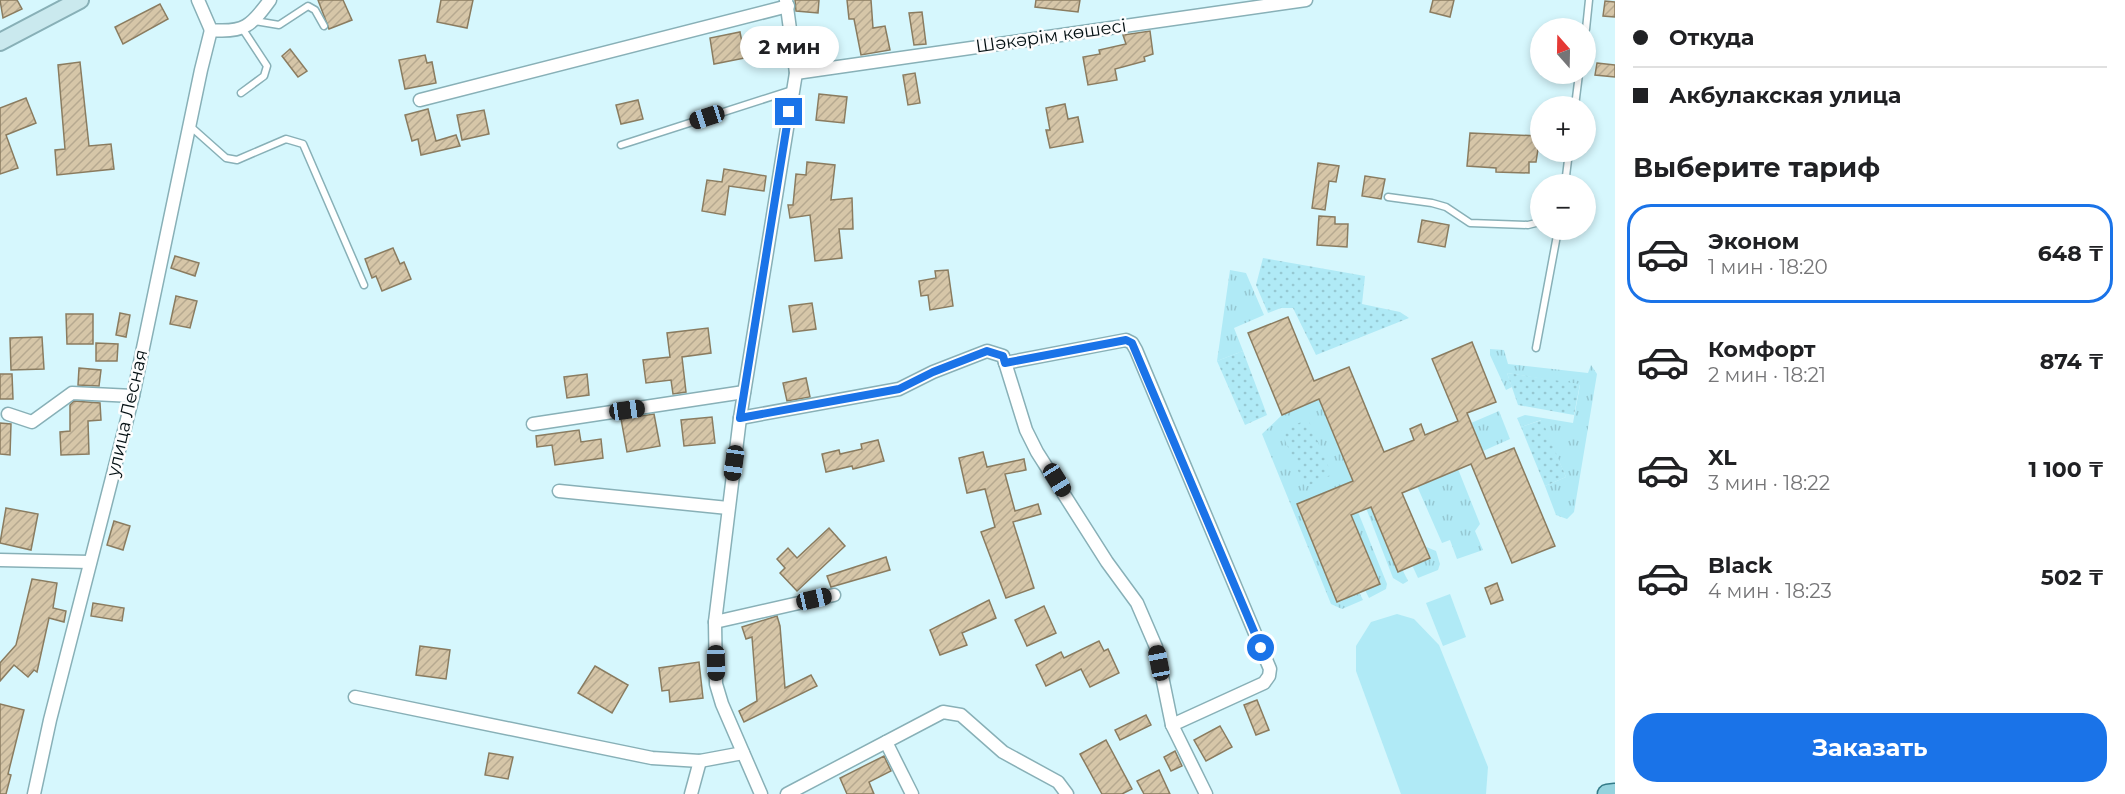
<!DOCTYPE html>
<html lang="ru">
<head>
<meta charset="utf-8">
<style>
	body { margin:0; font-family:Montserrat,sans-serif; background:#f6f6f6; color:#202124; height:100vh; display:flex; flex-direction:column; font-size:22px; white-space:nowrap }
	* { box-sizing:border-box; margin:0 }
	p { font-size:20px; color:#757577 }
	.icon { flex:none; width:33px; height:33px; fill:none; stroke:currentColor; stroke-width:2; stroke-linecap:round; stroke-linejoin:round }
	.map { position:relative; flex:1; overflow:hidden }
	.panel { display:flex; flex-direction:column; background:#fff; width:510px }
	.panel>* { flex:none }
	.hud { display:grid; align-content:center; height:132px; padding:0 18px; background:#fff }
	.needle { width:39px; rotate:340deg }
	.controls { position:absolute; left:1530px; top:18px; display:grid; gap:12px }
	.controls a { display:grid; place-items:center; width:66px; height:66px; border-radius:50%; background:#fff; box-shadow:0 3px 9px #0003; font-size:30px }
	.end { position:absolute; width:27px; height:27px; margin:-14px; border:8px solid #1a73e8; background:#fff; box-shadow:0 0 0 3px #fff }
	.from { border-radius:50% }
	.bubble { position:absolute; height:42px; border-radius:21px; background:#fff; box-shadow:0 3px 9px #0003; font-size:20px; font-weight:700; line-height:42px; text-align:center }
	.car { position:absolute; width:18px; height:36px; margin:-18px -9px; border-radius:8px; box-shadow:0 0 4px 2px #0007; background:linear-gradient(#222 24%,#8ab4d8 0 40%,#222 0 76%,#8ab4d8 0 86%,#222 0) }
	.hud b { display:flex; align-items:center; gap:21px; height:57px; font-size:22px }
	.hud b+b { border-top:2px solid #e0e0e0 }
	.hud i { width:15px; height:15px; background:#202124 }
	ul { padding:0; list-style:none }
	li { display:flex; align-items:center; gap:18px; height:99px; margin:0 12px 9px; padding:0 6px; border:3px solid transparent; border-radius:24px }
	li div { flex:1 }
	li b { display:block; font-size:22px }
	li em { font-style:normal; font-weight:700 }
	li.on { border-color:#1a73e8 }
	li>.icon { width:54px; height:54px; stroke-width:1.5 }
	h2 { padding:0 18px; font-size:27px; line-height:72px }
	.button { display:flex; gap:12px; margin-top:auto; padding:12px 18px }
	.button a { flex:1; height:69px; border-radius:24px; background:#1a73e8; color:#fff; font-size:24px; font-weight:700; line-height:69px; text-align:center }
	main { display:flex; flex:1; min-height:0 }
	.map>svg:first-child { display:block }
</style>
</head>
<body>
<main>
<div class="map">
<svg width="1615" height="794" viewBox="0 0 1615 794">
	<defs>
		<pattern id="grass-tufts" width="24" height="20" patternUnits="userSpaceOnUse" patternTransform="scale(1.5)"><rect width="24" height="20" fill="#b0eaf6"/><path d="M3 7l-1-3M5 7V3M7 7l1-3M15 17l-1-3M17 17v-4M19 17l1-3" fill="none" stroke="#96c8d2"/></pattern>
		<pattern id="park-dots" width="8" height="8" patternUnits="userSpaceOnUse" patternTransform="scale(1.5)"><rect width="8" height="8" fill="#b0eaf6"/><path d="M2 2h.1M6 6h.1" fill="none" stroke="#96c8d2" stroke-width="1.8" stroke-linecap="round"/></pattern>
		<pattern id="building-hatch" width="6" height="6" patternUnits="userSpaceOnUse" patternTransform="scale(1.5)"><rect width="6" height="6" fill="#d6c6a8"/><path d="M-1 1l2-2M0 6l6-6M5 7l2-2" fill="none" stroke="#b6a990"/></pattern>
	</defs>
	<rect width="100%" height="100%" fill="#d6f7fd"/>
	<g fill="url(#grass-tufts)">
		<polygon points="1230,270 1246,273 1264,315 1234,328 1243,351 1217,361"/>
		<polygon points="1490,349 1504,350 1508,364 1588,373 1591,365 1597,374 1574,512 1567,519 1556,515 1545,486 1566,477 1541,420 1521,427 1517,418 1525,415 1573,423 1580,385 1507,373 1512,387 1506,390 1490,355"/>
		<polygon points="1319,399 1347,467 1375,456 1382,474 1339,487 1297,505 1337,601 1359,592 1363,600 1342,609 1331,604 1262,434 1282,415"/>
		<polygon points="1499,411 1510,439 1483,451 1471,423"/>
		<polygon points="1458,469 1480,524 1475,531 1483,550 1457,559 1450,540 1442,543 1417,486"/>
		<polygon points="1371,506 1408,581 1403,584 1393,578 1366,508"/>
		<polygon points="1358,512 1387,584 1386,589 1369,598 1365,590 1380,583 1351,515"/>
		<polygon points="1424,546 1436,551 1440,564 1438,570 1418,578 1412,565"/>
	</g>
	<g fill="url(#park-dots)">
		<polygon points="1263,258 1365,276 1362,304 1400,312 1409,318 1316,355 1293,308 1281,308 1268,313 1256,285"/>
		<polygon points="1243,351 1267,415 1245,425 1217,361"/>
		<polygon points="1507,373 1580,384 1574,415 1518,405"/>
		<polygon points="1308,419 1332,475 1305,487 1281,431"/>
		<polygon points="1542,420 1566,477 1545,486 1521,427"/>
	</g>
	<g fill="#b0eaf6">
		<polygon points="1450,594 1466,637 1443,646 1426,603"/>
		<polygon points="1397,614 1414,619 1439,645 1488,767 1486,794 1401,794 1356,671 1356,646 1371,622"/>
	</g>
	<g fill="url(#building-hatch)" stroke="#8a7c60" stroke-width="1.5">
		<polygon points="0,0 17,0 22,9 3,18"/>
		<polygon points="318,0 343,0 352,20 329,29"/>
		<polygon points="441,0 473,0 467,28 437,22"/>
		<polygon points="795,0 819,0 818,13 796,11"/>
		<polygon points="847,0 871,0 873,28 885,26 890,50 861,55 854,19 849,19"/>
		<polygon points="1036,0 1080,0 1078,12 1035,7"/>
		<polygon points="1433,0 1454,0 1450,17 1430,12"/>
		<polygon points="1605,1 1615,2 1615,17 1603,16"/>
		<polygon points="160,4 168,19 123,44 115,27"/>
		<polygon points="922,12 926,44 914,45 909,13"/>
		<polygon points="1150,31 1153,54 1144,57 1145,61 1115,69 1117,80 1088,85 1083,57 1100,54 1099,50 1126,44 1123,35"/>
		<polygon points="740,32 745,58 714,64 710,38"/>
		<polygon points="290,49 307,71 298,77 282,56"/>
		<polygon points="425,55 427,63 432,62 436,83 405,89 399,60"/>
		<polygon points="80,62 89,146 111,144 114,169 57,175 55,150 65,149 58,65"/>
		<polygon points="1597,63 1615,65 1615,77 1595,75"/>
		<polygon points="915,73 920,103 908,105 903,75"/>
		<polygon points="819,94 847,97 844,123 816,120"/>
		<polygon points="26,98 36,123 6,135 18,168 0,174 0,108"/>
		<polygon points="638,100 643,119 621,124 616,105"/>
		<polygon points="1065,104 1068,119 1078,117 1083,142 1050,148 1046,130 1050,130 1046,108"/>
		<polygon points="428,109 436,141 456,135 460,146 421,155 418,139 412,141 405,115"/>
		<polygon points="484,110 489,134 462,140 457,115"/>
		<polygon points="1470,133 1540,136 1536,162 1529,162 1529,173 1496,172 1496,168 1467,166"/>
		<polygon points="807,162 835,165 831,200 852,198 853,229 839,229 842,258 815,261 810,215 790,218 788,205 793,205 796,174 806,175"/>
		<polygon points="1318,163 1339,166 1336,182 1329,181 1325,210 1312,208"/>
		<polygon points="724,169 766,176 764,191 729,186 725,215 702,211 707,180 722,182"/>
		<polygon points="1365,176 1385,179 1381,199 1362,196"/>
		<polygon points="1319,216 1335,217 1335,224 1348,224 1347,247 1317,245"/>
		<polygon points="1422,220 1449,225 1445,247 1418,242"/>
		<polygon points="393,248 400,264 404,262 411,279 382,291 376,276 372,278 365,259"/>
		<polygon points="175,256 199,263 195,276 171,268"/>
		<polygon points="948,270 953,306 930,310 928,295 921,296 919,281 936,278 935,271"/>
		<polygon points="176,296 197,301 190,328 170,324"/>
		<polygon points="812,303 816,329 793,332 789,306"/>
		<polygon points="120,313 130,315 126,337 116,335"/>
		<polygon points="66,314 93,314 93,344 67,344"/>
		<polygon points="1288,317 1314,381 1349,367 1384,452 1414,440 1410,429 1421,424 1425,435 1458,421 1432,359 1472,342 1496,402 1467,413 1471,423 1486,459 1514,448 1555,546 1512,563 1471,464 1402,493 1430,558 1398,572 1371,507 1351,515 1380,584 1337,602 1297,504 1353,481 1319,399 1282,415 1248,333"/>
		<polygon points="708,328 711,353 682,357 686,392 673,394 671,380 646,383 643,360 670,357 667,333"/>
		<polygon points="42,337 44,369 11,370 10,338"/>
		<polygon points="96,343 118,344 117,361 96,361"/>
		<polygon points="79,368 101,370 99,386 78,385"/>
		<polygon points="0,374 12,374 13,399 0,399"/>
		<polygon points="587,374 589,395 567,398 564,377"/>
		<polygon points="806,378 810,397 787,401 783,383"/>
		<polygon points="74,401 100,403 101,420 88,421 89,454 61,455 60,432 70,431 70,405"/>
		<polygon points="654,414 660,446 627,452 621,419"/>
		<polygon points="712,417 715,443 684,446 681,420"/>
		<polygon points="0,423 11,424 10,455 0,454"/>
		<polygon points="579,430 581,442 601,439 603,458 555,465 552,445 537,447 536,436"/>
		<polygon points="878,440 884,461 853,469 852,466 826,472 822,454 839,450 840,454 862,449 861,444"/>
		<polygon points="983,452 987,467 1024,459 1026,470 1005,474 1015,511 1038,504 1041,514 1013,522 1034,588 1006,598 981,532 995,527 985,489 967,493 959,458"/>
		<polygon points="6,508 38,514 31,550 0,543"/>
		<polygon points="114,521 130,526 123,550 107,545"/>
		<polygon points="829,528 845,546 797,591 780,573 785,568 777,559 788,548 797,558"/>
		<polygon points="886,557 890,570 831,587 827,576"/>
		<polygon points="32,579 57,583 53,608 66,611 64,622 49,618 37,672 34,670 28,677 14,665 0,681 0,663 16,645"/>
		<polygon points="1497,583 1503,600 1491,604 1485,588"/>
		<polygon points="989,600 996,618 962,633 967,645 940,655 930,630"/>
		<polygon points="93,603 124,608 122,621 91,616"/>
		<polygon points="1044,606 1056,633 1027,646 1015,620"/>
		<polygon points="777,616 780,626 785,688 811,675 817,686 744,722 739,711 757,701 752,637 746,639 742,627"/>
		<polygon points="1099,641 1104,651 1108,649 1119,673 1090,687 1081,669 1046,686 1036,665 1061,652 1064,658"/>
		<polygon points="420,646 450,650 446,679 416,675"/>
		<polygon points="699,662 703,698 670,702 669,690 662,691 659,668"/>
		<polygon points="595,666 628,685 612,713 578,693"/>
		<polygon points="1257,700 1269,730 1256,735 1244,705"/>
		<polygon points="0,704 24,710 8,774 11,775 6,794 0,794"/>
		<polygon points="1146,715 1151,725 1120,740 1115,730"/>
		<polygon points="1220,726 1232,747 1206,761 1194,740"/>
		<polygon points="1106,740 1132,789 1122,794 1102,794 1080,754"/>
		<polygon points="1175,751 1182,766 1171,771 1164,757"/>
		<polygon points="489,753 513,757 508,779 485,775"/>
		<polygon points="884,756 891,771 869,782 874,794 847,794 840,778"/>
		<polygon points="1159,770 1170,794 1144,794 1137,781"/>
	</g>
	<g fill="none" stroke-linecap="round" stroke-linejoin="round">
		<g stroke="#88b0b7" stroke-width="9">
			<g id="service">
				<polyline points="255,21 279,25 308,6 315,10 324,26"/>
				<polyline points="1586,29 1589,0"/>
				<polyline points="241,93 264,76 267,66 242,28"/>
				<polyline points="1575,106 1579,74"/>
				<polyline points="190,126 226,158 237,160 286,139 303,144 364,285"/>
				<polyline points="621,145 792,90"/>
				<polyline points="1565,184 1569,152"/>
				<polyline points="1388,197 1432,203 1446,207 1470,223 1528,225 1540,222"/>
				<polyline points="1536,348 1558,230"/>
			</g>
		</g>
		<g stroke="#88b0b7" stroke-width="15">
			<g id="minor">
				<path d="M198 0 211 30C244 33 251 26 270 0"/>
				<polyline points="796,73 1306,0"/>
				<polyline points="420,100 788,6"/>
				<polyline points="1005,363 1126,340 1132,343 1136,350 1270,669 1269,676 1264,683 1172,725"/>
				<polyline points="8,414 32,422 72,393 133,396"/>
				<polyline points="740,418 899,389 933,372 987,351 1003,356 1026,430 1037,452 1107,562 1137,603 1156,647 1172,725 1206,794"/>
				<polyline points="533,424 744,392"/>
				<polyline points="559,491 728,508"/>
				<polyline points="0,560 90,562"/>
				<polyline points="715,622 834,595"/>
				<polyline points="355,697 652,758 700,761 743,753"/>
				<polyline points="886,742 912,794"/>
				<polyline points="34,794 50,720 133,396 201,70 211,30"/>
				<polyline points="691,794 700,761"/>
				<polyline points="761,794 722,704 716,684 715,622 740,418 796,73 786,0"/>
				<polyline points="787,794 943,712 961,715 1003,752 1058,782 1067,794"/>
			</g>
		</g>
		<g stroke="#88b0b7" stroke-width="20">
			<polyline id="secondary" points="0,42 80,0"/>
		</g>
		<g stroke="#337b88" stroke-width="21">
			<polyline id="primary" points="1607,794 1615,793"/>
		</g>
		<use href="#service" stroke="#fff" stroke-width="6"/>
		<use href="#minor" stroke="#fff" stroke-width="12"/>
		<use href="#secondary" stroke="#cae9ee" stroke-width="16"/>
		<use href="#primary" stroke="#95d3de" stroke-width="18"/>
	</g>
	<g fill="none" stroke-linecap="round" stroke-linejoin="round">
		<polyline stroke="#1a73e8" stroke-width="8" points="789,112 740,418 899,389 933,372 987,351 1003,356 1005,363 1126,340 1132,343 1261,648"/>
	</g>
	<g text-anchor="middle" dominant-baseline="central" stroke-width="5" stroke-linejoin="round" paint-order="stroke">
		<g font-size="18" fill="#020e11" stroke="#fdfdfd">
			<text transform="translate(1051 36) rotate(-8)">Шәкәрім көшесі</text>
			<text transform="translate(127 413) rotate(-77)">улица Лесная</text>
		</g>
	</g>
</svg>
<div class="controls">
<a><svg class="needle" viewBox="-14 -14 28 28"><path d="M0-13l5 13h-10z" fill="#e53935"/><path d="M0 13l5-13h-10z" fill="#757577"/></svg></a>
<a>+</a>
<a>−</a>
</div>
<i class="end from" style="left:1261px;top:648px"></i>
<i class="end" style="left:789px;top:112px"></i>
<div class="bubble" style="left:740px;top:26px;width:99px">2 мин</div>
<i class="car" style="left:707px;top:117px;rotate:252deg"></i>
<i class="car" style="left:627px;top:410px;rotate:82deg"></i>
<i class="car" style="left:734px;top:463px;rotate:188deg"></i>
<i class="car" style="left:1057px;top:480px;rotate:148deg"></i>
<i class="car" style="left:814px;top:599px;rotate:77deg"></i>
<i class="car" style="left:716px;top:663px;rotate:179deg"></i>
<i class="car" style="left:1159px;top:663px;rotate:349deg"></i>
</div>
<section class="panel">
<div class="hud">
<b><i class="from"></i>Откуда</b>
<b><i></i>Акбулакская улица</b>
</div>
<h2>Выберите тариф</h2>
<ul>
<li class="on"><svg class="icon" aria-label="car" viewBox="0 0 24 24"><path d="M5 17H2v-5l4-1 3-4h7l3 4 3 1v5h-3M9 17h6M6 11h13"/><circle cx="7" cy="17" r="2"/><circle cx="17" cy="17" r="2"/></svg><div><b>Эконом</b><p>1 мин · 18:20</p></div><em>648 ₸</em></li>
<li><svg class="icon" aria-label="car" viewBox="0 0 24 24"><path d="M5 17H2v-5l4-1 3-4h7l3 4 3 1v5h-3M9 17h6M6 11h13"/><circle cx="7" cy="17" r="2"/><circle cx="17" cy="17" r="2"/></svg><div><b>Комфорт</b><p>2 мин · 18:21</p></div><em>874 ₸</em></li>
<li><svg class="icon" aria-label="car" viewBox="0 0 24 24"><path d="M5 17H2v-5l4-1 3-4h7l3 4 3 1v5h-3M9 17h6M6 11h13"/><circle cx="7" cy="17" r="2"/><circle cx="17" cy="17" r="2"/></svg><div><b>XL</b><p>3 мин · 18:22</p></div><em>1 100 ₸</em></li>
<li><svg class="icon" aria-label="car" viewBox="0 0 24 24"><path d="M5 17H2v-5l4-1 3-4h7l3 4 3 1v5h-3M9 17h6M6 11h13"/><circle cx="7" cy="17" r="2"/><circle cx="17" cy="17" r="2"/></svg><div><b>Black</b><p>4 мин · 18:23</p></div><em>502 ₸</em></li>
</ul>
<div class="button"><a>Заказать</a></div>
</section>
</main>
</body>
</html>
